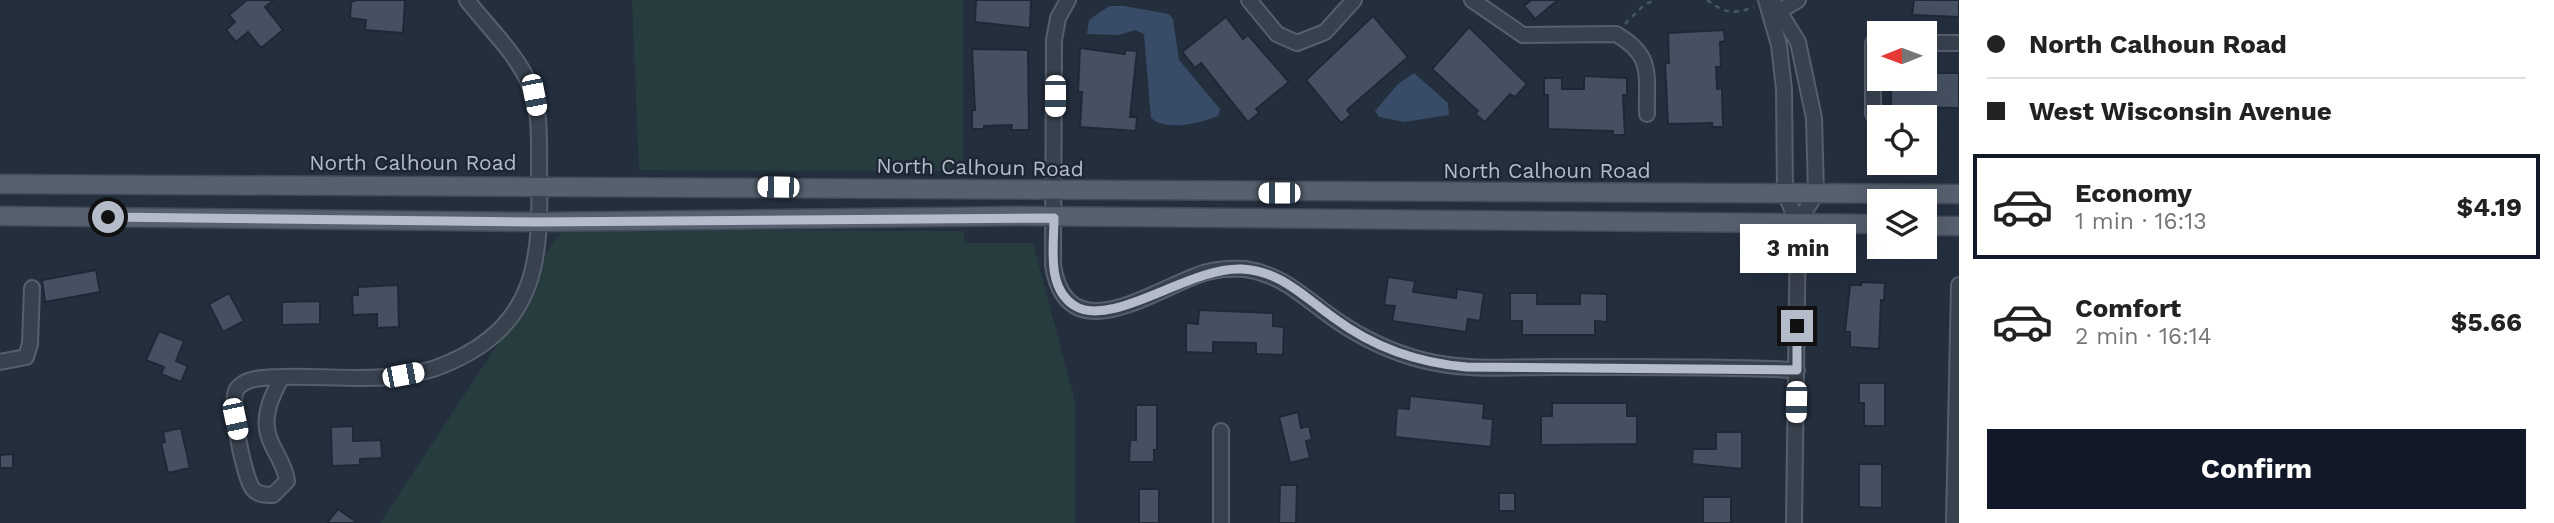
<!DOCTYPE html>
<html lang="en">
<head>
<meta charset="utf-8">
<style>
	body { margin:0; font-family:"Work Sans",sans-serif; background:#f2f2f2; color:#222; height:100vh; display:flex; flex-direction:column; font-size:26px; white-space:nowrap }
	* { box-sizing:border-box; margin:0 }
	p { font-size:23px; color:#767676 }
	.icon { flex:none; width:38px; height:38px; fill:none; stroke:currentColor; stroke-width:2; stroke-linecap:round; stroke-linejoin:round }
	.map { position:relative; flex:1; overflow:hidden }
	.drawer { display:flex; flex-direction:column; background:#fff; width:595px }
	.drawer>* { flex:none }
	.hud { display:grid; align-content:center; height:154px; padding:0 28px; background:#fff }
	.needle { width:46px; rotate:269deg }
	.buttons { position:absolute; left:1867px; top:21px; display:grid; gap:14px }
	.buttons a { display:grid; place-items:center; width:70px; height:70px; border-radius:0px; background:#fff; box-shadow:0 7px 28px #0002; font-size:35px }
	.end { position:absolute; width:32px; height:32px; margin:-16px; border:9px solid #b4bcc9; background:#111; box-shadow:0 0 0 4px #111 }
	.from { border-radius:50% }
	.bubble { position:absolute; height:49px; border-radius:0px; background:#fff; box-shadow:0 7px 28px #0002; font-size:23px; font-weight:700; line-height:49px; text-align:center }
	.car { position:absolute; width:21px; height:42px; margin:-21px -10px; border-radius:9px; box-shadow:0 0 5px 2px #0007; background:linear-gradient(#fff 24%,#345 0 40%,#fff 0 76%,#345 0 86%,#fff 0) }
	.hud b { display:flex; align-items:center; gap:24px; height:66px; font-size:26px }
	.hud b+b { border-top:2px solid #e0e0e0 }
	.hud i { width:18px; height:18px; background:#222 }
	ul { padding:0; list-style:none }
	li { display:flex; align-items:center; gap:21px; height:105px; margin:0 14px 10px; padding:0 14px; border:4px solid transparent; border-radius:0px }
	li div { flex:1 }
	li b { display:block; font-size:26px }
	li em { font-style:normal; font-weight:700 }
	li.active { border-color:#111827 }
	li>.icon { width:63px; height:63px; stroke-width:1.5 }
	.action { display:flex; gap:14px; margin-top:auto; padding:14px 28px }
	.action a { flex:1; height:80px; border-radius:0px; background:#111827; color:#fff; font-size:28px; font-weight:700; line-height:80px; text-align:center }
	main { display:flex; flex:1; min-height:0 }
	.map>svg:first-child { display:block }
</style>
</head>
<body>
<main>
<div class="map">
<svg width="1959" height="523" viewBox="0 0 1959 523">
	<rect width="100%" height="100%" fill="#242f3e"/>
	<g fill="#263c3f">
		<polygon points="632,0 963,0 963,171 639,170"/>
		<path d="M569 229 964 231 965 243H1033L1075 401V523H380L532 292C542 271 546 238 569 229Z"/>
	</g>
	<g fill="#394c67">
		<path d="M1109 6H1124L1169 14 1173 19 1179 60 1220 109 1218 116C1200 123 1168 132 1151 118L1144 34 1135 30 1119 35 1087 34 1089 20Z"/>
		<polygon points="1414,73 1448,103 1449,115 1404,122 1379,117 1375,111 1398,84"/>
	</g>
	<g fill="#455162" stroke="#1f2835" stroke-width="2">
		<polygon points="247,0 274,0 265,7 283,30 261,48 248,32 236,42 226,30 235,22 229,15"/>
		<polygon points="357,0 405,0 403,33 365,30 366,20 350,18 351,2"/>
		<polygon points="976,0 1031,0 1030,28 975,22"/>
		<polygon points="1531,0 1558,0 1535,19 1524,6"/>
		<polygon points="1914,0 1959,0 1959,17 1912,15"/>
		<polygon points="1373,16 1408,57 1347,110 1351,115 1341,123 1306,80"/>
		<polygon points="1226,17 1243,39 1248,35 1289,82 1256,109 1259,113 1248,122 1201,63 1195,68 1182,52"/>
		<polygon points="1469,27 1527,84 1515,97 1510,94 1485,122 1475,114 1478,111 1432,69"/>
		<polygon points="1724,30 1725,41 1720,42 1721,67 1716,67 1717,89 1722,88 1723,127 1712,127 1712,123 1668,124 1665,63 1669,63 1668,33"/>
		<polygon points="1080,48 1125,54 1125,50 1137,51 1130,117 1137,117 1136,131 1080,127 1082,92 1078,92"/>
		<polygon points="972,49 1028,50 1029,130 1011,130 1012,125 984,126 984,129 972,129 972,110 975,110"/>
		<polygon points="1925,73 1959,73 1959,108 1891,107 1891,79 1925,79"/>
		<polygon points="1584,76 1627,78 1627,95 1623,95 1625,135 1613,135 1613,131 1548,129 1548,95 1544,95 1544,78 1562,78 1562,89 1584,89"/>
		<polygon points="96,270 100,292 45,302 42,280"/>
		<polygon points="1388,277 1415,281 1413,292 1456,298 1457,289 1484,293 1480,321 1468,319 1466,332 1392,321 1395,306 1384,305"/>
		<polygon points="1861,282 1885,283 1884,301 1881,300 1879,349 1850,347 1850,332 1845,332 1850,285 1861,285"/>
		<polygon points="398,285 399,327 377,328 377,314 353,315 352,295 358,295 358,287"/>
		<polygon points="229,293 244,321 223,332 209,304"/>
		<polygon points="1510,293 1537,293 1537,304 1580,304 1580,293 1607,294 1607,322 1595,321 1595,335 1522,335 1522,321 1510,321"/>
		<polygon points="320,301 320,324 282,325 282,302"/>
		<polygon points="1199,310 1273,313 1273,326 1284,327 1283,355 1256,354 1256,343 1213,342 1213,353 1186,352 1186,323 1198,324"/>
		<polygon points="159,331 184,341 176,361 188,366 181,382 161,374 164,367 146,360"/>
		<polygon points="1859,383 1885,383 1885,426 1864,426 1864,403 1859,403"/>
		<polygon points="1410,396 1484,404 1483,418 1493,419 1491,447 1395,437 1397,408 1409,409"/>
		<polygon points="1552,403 1627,403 1627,416 1637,416 1637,444 1541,445 1541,416 1552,416"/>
		<polygon points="1136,405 1157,405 1157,450 1154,450 1154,462 1129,462 1130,440 1136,440"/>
		<polygon points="1298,412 1301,428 1309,426 1312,440 1306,441 1310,458 1290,463 1279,417"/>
		<polygon points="353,426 353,441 381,440 382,458 360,459 360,465 332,466 331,427"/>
		<polygon points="181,428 190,468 168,473 161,443 165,442 163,432"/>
		<polygon points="1716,432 1742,432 1742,469 1692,464 1693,449 1716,449"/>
		<polygon points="13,454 13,468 0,468 0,455"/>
		<polygon points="1859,464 1882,464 1882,508 1859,507"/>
		<polygon points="1280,485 1297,485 1296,523 1279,523"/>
		<rect x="1139" y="489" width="20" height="34"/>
		<rect x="1499" y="493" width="16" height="18"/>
		<rect x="1703" y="497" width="28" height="26"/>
		<polygon points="338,509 358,523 327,523"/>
	</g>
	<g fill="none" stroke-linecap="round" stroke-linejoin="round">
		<g stroke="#565f6c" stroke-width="18">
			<g id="minor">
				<path d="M1068 0 1058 18 1054 40 1053 265C1067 352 1150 292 1198 275 1212 269 1230 268 1245 269 1285 275 1305 299 1336 320 1362 338 1391 352 1422 360 1464 371 1510 367 1553 367 1634 367 1716 366 1797 370"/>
				<polyline points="1249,0 1277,34 1297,43 1325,32 1354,0"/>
				<path d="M1472 0 1523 35 1616 34C1654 56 1646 74 1647 114"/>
				<polyline points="1766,0 1779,45 1784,89 1785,194 1798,222 1794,523"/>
				<polyline points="1772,0 1798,42 1814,118 1816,194 1798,222"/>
				<polyline points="1773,15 1798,0"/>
				<polyline points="1925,43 1959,43"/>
				<polyline points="1873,114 1873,43 1880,43"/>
				<polyline points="0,362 26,357 30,344 32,288"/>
				<path d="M282 377C335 375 397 386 446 364 539 325 541 257 539 170 539 140 541 108 528 81 514 51 487 26 467 0"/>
				<path d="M282 377C271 397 261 418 270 440 276 455 285 465 287 481L273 495C266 495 258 495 253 489 244 478 228 401 237 389 247 376 268 378 282 377Z"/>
				<polyline points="1221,523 1221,431"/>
				<polyline points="1954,523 1959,285"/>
			</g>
		</g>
		<g stroke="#414a57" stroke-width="21">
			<g id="major">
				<path d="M0 184C653 185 1306 194 1959 194"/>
				<polyline points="0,216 538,222 1023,216 1880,224"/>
				<polyline points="1925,226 1959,226"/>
			</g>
		</g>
		<g stroke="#44595c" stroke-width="2.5" stroke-dasharray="5 5" stroke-linecap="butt">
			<path d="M1707 0C1724 13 1733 15 1754 7"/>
			<polyline points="1625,24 1644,5 1655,0"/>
		</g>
		<use href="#minor" stroke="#38414e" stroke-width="14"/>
		<use href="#major" stroke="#56606e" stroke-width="18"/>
	</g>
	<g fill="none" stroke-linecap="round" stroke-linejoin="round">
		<path stroke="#b4bcc9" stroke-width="9" d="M108 217 538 222 1054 218C1054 247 1046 288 1075 306 1112 329 1191 266 1242 269 1281 271 1304 297 1334 318 1373 347 1419 363 1467 367L1797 370V326"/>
	</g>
	<g text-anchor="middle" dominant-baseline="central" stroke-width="5" stroke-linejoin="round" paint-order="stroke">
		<g font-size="21" fill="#b4bcc9" stroke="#1d2633">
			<text x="413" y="162">North Calhoun Road</text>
			<text transform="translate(980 167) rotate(1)">North Calhoun Road</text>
			<text x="1547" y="170">North Calhoun Road</text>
		</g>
	</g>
</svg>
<div class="buttons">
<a><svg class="needle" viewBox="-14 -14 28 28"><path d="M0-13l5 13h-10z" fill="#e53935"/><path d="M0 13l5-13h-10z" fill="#767676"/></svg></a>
<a><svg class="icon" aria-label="locate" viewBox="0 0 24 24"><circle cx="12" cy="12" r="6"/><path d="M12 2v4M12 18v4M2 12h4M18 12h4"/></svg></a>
<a><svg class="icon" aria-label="layers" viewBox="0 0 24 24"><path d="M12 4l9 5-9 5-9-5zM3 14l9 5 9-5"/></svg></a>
</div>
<i class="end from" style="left:108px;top:217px"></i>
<i class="end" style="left:1797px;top:326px"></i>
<div class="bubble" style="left:1740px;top:224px;width:116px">3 min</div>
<i class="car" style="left:534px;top:95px;rotate:169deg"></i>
<i class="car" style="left:1055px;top:96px;rotate:180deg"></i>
<i class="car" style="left:778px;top:187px;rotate:271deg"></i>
<i class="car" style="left:1279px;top:193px;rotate:270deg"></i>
<i class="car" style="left:403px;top:375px;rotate:79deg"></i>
<i class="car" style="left:1796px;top:402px;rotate:181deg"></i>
<i class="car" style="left:235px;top:419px;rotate:168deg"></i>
</div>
<section class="drawer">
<div class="hud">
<b><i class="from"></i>North Calhoun Road</b>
<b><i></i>West Wisconsin Avenue</b>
</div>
<ul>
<li class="active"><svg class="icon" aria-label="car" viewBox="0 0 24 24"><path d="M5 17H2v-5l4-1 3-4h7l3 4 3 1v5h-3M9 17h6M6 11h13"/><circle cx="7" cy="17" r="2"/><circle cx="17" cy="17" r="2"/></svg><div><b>Economy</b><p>1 min · 16:13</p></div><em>$4.19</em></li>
<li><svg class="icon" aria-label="car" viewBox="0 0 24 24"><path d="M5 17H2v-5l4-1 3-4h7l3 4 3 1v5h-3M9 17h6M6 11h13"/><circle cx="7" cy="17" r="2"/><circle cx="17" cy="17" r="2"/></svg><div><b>Comfort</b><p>2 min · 16:14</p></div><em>$5.66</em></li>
</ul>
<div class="action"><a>Confirm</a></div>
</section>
</main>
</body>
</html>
